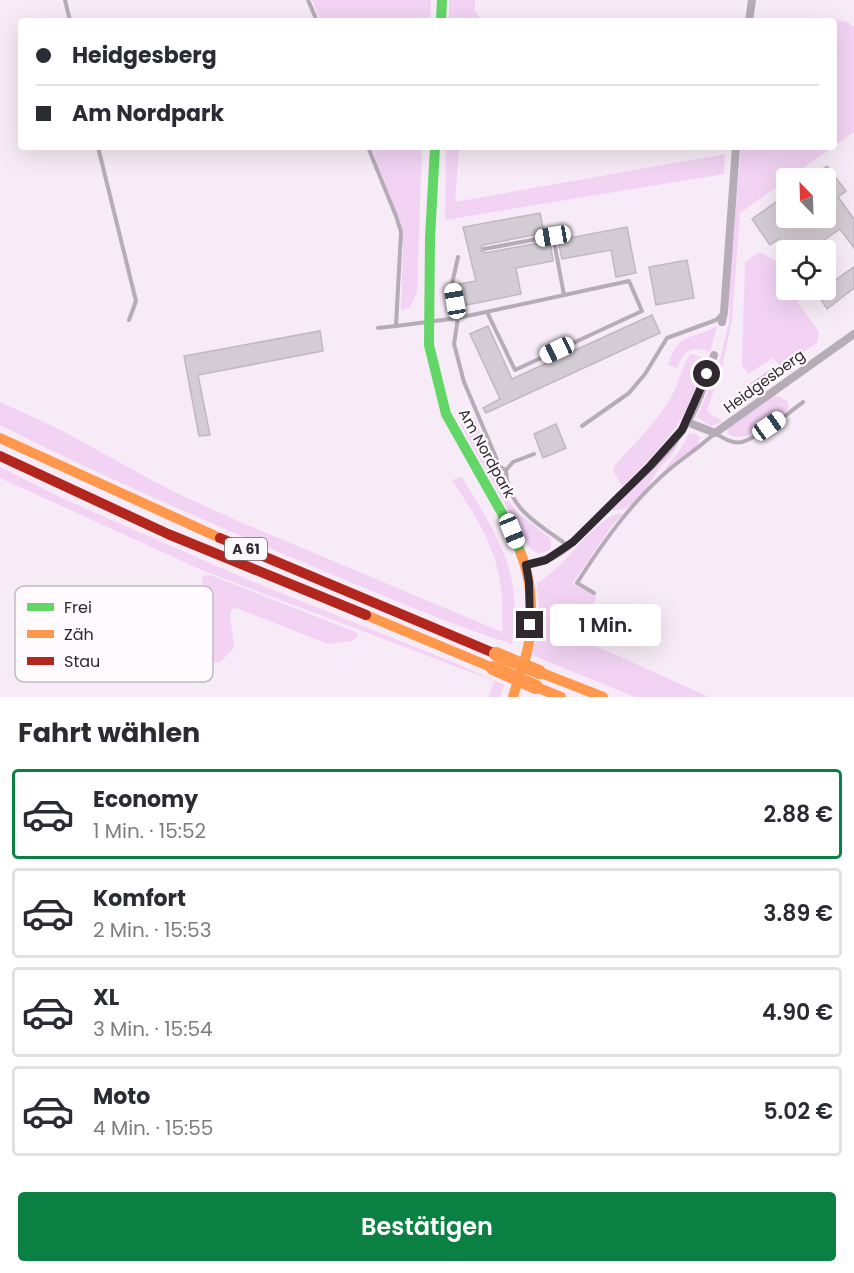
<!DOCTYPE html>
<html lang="de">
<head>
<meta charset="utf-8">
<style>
	body { margin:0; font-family:Poppins,sans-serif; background:#f7f7f7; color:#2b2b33; height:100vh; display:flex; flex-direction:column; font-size:22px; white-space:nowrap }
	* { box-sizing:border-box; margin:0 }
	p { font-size:20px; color:#7c7c81 }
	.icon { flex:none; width:33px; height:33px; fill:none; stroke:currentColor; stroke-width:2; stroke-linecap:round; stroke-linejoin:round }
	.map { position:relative; height:697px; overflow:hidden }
	.sheet { display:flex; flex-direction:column; background:#fff; flex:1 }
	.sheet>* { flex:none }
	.top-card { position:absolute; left:18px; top:18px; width:819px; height:132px; border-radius:6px; box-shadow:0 6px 24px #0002; display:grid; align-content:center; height:132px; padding:0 18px; background:#fff }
	.needle { width:39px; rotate:337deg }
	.buttons { position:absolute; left:776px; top:168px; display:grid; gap:12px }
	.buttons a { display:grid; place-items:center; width:60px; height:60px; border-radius:6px; background:#fff; box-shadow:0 6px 24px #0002; font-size:30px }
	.end { position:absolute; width:27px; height:27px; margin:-14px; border:8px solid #302930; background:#fff; box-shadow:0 0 0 3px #fff }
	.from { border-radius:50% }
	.bubble { position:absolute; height:42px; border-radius:6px; background:#fff; box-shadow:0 6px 24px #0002; font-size:20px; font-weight:600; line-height:42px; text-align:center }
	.car { position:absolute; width:18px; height:36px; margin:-18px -9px; border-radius:8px; box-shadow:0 0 4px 2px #0007; background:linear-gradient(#fff 24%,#345 0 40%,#fff 0 76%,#345 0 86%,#fff 0) }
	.top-card b { display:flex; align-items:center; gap:21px; height:57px; font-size:22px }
	.top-card b+b { border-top:2px solid #e1e1e2 }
	.top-card i { width:15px; height:15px; background:#2b2b33 }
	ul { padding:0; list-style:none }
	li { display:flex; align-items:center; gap:18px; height:90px; margin:0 12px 9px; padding:0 6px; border:3px solid #e1e1e2; border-radius:6px }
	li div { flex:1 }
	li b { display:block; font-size:22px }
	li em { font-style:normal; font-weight:600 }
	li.active { border-color:#0b8043 }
	li>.icon { width:54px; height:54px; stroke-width:1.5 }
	h2 { padding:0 18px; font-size:27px; line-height:72px }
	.button { display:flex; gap:12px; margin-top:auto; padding:12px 18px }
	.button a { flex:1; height:69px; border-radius:6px; background:#0b8043; color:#fff; font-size:24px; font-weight:600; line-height:69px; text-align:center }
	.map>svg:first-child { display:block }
</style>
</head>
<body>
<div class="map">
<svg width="854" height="697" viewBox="0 0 854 697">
	<rect width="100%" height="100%" fill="#f6ebf6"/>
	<g fill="#f2d3f3">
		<polygon points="312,0 431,0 430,21 321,21"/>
		<polygon points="449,0 475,0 475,11 482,21 449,21"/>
		<polygon points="834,19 847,22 854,27 854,132 834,146 834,21 831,21"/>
		<polygon points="371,147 422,147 417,292 410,307 401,310 403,248 399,218"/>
		<polygon points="446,147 459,147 455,202 725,154 724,174 445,220"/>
		<path d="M741 147H833L740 213 732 320 723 364 707 410C713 419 717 416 723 422L710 426 697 417 718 368 729 322 730 272Z"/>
		<path d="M759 252C780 263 786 264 786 290H796L798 303 819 332 817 343 781 367 773 358 748 374 742 365 745 262Z"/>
		<path d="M717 326 710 352C692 345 684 350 677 368L668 365C679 330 691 341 717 326Z"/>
		<path d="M691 354 708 359C707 367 704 374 701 381 684 424 655 455 622 487L613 470 614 466C633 445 654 425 669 401 678 387 682 364 691 354Z"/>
		<path d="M778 396 787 401 789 407C777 422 746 445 728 434L727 430 730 426 769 398Z"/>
		<path d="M0 402 55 427 172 491 238 521 502 632C506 564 488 535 452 480L462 477C497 536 524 572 512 644 451 625 392 599 333 575 221 528 109 480 0 425Z"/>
		<path d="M474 417 507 499 519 514 551 539V548C543 555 536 555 529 547L460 424Z"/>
		<polygon points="695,433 700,438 697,447 656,480 679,451 689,434"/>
		<path d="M679 441C677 453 664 462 657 472 648 483 644 498 630 506 625 509 618 510 612 510Z"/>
		<polygon points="0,467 62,498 244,578 455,663 504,685 500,697 489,697 494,681 204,571 0,478"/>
		<path d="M621 513 622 515 611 527 572 584 596 596 585 641 709 697H635L532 655 539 616 537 583C565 569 595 516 621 513Z"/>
		<polygon points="210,575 356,632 358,636 353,641 328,644 236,608 232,609 230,615 234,648 219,663 208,661 202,577"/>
	</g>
	<polygon fill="#e0afe3" points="771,369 776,376 755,391 750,384"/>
	<g fill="#d4ccd4" stroke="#c0b7c0" stroke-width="1.5">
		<polygon points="827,166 846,191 838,197 854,219 854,248 840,229 810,250 788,250 779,239 770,245 752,219 786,195 786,218 825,218 825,178 809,178"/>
		<polygon points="540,213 544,233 483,245 480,250 485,253 550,241 553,261 516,268 521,294 466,305 466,303 462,303 459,284 476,281 463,227"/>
		<polygon points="627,227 636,273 616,277 611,250 562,259 558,240"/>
		<polygon points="687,260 694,298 656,305 649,267"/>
		<polygon points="854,267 854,288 827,309 815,290 825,290 825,274 831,283"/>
		<polygon points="652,315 660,333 486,413 483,408 500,399 470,334 488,326 512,379"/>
		<polygon points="320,331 323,351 198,375 210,435 199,436 184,356"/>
		<polygon points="556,424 566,448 543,458 534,434"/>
	</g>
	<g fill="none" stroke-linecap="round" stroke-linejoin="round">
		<g stroke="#b6acb7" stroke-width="4">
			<polyline points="65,0 70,21"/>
			<polyline points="308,0 317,21"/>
			<polyline points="98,147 136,301 129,320"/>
			<polyline points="368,147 396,216 401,232 396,326 458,318 629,281 642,311 515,370 487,312"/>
			<polyline points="484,249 553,236 564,295"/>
			<polyline points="458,257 452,284 458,318 454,344 464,382 500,467 506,470"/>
			<polyline points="378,328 396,326"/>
			<polyline points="582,426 629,393 645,374 667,338 716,320 722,314"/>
			<path d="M534 454 513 462 506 470C507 509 539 524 567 545"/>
			<path d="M594 593 577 583C603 542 633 500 671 468 686 456 701 446 715 433 723 438 732 444 742 442 758 438 789 413 803 402"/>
		</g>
		<g stroke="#b6acb7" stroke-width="8">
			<polyline points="749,21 752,0"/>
			<polyline points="722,322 724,312 736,147"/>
			<polyline points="687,422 715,433 854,334"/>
			<path d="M526 565C538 562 550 559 560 552 580 538 597 518 614 501 638 478 666 455 684 427 698 406 706 379 714 355"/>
		</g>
		<g stroke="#63d668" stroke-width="10">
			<polyline points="441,21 442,0"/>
			<polyline points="435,147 430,238 429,345 446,414 512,531 521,554"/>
		</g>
		<g stroke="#ff974d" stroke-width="10">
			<polyline points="0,438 220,538"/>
			<polyline points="366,615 493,668"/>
			<polyline points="539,672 603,697"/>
			<polyline points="536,687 561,697"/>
			<path d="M513 697C518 679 526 661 529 642 533 615 532 580 521 554"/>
		</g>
		<g stroke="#b3261e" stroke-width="10">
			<polyline points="0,456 168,534 366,615"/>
			<polyline points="220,538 496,654"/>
		</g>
		<g stroke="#ff974d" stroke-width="14">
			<polyline points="496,654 539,672"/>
			<polyline points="493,668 536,687"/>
		</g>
	</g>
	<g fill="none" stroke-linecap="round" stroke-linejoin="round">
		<polyline stroke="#302930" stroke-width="8" points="530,625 529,582 526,565 546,560 573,542 650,466 682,430 707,374"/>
	</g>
	<g text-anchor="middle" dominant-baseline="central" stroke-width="4.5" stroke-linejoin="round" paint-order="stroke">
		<rect fill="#fefafe" stroke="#6e686e" stroke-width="1.5" x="225" y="538" width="42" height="22" rx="4.5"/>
		<g font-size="14" font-weight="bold" fill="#302930">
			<text x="246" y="549">A 61</text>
		</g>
		<g font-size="15" fill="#302930" stroke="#fefafe">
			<text transform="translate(764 381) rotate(-36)">Heidgesberg</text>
			<text transform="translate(487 453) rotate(61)">Am Nordpark</text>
		</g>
	</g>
	<rect x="15" y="586" width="198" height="96" rx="9" fill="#fefafe" stroke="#c0bbc0" stroke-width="1.5"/>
	<rect x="27" y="603" width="27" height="8" fill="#63d668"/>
	<rect x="27" y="630" width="27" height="8" fill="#ff974d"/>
	<rect x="27" y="657" width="27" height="8" fill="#b3261e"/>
	<g font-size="16" fill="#302930">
		<text x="64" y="613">Frei</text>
		<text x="64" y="640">Zäh</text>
		<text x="64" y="667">Stau</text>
	</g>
</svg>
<div class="buttons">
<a><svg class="needle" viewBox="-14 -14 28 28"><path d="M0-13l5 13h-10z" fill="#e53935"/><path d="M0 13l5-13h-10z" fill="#7c7c81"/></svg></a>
<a><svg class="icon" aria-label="locate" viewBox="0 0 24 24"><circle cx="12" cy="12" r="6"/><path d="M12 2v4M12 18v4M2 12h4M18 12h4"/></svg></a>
</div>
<i class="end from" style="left:707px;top:374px"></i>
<i class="end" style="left:530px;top:625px"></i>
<div class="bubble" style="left:550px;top:604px;width:111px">1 Min.</div>
<i class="car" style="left:553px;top:236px;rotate:260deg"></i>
<i class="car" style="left:455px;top:301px;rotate:350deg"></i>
<i class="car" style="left:557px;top:350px;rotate:245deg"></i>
<i class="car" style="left:769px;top:426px;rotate:55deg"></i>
<i class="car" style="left:512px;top:531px;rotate:158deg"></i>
<div class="top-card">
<b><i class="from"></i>Heidgesberg</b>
<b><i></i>Am Nordpark</b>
</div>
</div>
<section class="sheet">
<h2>Fahrt wählen</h2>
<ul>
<li class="active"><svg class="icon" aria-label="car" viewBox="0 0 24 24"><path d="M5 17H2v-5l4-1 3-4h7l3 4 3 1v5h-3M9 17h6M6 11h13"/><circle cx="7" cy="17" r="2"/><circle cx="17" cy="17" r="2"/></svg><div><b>Economy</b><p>1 Min. · 15:52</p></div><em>2.88 €</em></li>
<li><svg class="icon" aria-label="car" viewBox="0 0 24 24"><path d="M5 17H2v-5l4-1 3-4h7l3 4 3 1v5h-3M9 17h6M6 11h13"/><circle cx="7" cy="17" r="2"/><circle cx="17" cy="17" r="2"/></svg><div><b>Komfort</b><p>2 Min. · 15:53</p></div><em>3.89 €</em></li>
<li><svg class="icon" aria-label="car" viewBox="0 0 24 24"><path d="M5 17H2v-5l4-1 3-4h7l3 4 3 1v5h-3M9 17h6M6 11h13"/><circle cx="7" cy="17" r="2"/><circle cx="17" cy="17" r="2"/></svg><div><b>XL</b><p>3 Min. · 15:54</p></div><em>4.90 €</em></li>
<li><svg class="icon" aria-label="car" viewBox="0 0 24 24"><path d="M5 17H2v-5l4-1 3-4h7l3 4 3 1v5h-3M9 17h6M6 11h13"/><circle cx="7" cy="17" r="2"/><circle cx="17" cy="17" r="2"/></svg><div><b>Moto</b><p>4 Min. · 15:55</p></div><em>5.02 €</em></li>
</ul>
<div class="button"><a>Bestätigen</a></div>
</section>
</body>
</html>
